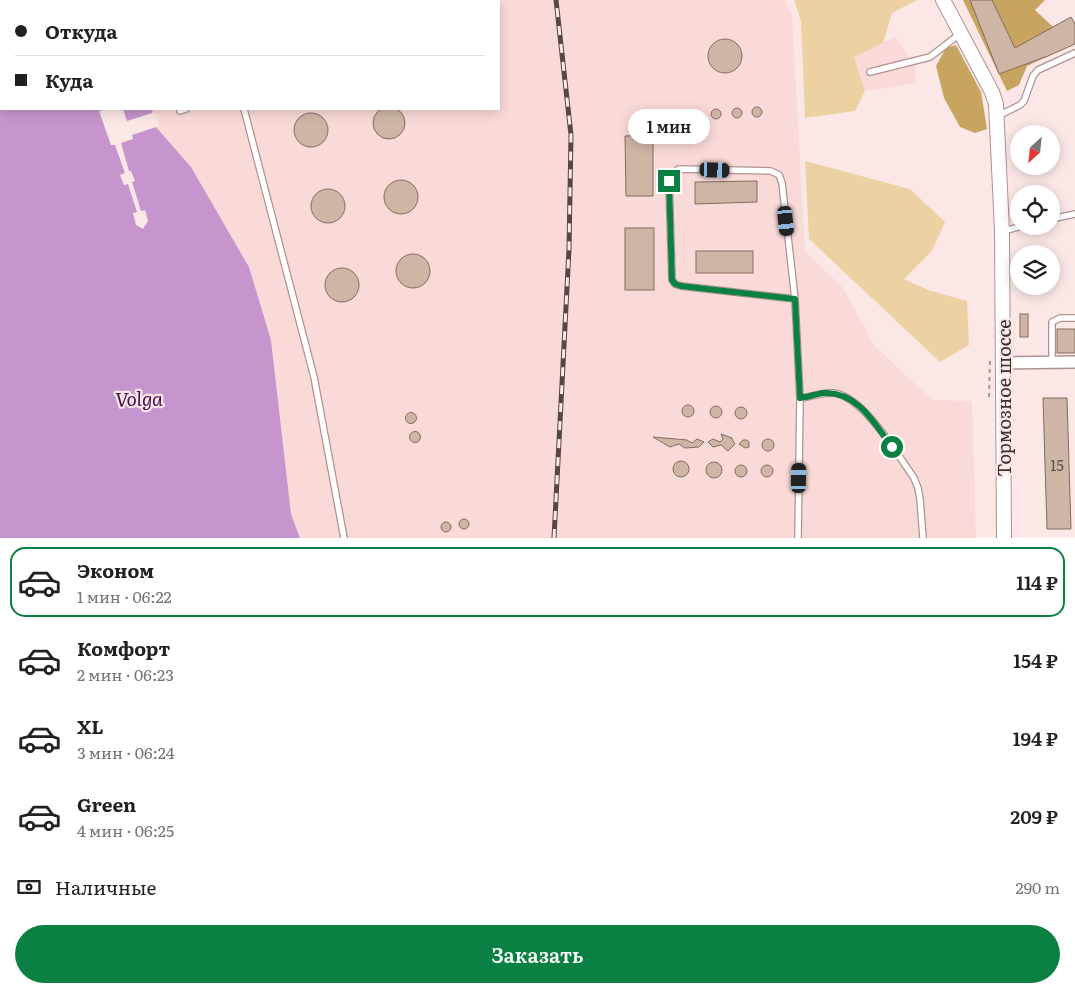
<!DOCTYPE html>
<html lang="ru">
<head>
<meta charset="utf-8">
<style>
	body { margin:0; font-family:Literata,serif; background:#f6f6f6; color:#202124; height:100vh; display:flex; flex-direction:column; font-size:19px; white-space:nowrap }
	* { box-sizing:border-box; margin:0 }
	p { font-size:16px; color:#757577 }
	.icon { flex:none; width:28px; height:28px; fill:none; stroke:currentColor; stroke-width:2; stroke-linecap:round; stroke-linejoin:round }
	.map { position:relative; height:538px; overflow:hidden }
	.sheet { display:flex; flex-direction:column; background:#fff; flex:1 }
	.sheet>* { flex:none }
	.banner { position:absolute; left:0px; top:0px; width:500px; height:110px; box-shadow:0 2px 12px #0003; display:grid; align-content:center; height:110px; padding:0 15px; background:#fff }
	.needle { width:32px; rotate:207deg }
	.tools { position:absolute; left:1010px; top:125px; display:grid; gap:10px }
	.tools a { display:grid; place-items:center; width:50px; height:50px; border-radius:50%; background:#fff; box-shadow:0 2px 12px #0003; font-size:25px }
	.end { position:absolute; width:22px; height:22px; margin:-11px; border:6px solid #0b8043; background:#fff; box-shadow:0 0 0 2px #fff }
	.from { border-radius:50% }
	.bubble { position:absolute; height:35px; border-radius:18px; background:#fff; box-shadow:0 2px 12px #0003; font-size:16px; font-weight:600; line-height:35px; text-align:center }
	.car { position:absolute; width:15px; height:30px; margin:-15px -8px; border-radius:6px; box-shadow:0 0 4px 1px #0007; background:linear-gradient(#222 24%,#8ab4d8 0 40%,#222 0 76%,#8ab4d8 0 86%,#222 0) }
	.banner b { display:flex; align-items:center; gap:18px; height:48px; font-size:19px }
	.banner b+b { border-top:1px solid #e0e0e0 }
	.banner i { width:12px; height:12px; background:#202124 }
	ul { padding:9px 0 0; list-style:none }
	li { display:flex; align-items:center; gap:15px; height:70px; margin:0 10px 8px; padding:0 5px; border:2px solid transparent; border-radius:15px }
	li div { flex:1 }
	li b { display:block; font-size:19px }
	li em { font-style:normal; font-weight:600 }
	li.active { border-color:#0b8043 }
	li>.icon { width:45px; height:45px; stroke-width:1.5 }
	.pay { display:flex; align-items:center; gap:12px; height:55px; padding:0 15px; font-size:19px }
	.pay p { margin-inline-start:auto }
	.button { display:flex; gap:10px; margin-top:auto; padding:10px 15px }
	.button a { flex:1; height:58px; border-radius:30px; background:#0b8043; color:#fff; font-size:20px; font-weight:600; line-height:58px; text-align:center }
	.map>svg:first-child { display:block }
</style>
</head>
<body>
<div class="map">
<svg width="1075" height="538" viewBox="0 0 1075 538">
	<rect width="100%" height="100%" fill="#fbe8e6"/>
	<g fill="#fadad8">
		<polygon points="161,0 785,0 792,15 805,251 843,288 875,346 932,400 972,401 976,538 300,538 291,514 271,340 249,267 191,167 156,127 152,113 153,109 499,109 499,1"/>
		<polygon points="895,37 915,65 916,83 865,91 853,57"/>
	</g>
	<g fill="#ecd2a3">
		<polygon points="794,0 917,0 892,13 883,43 854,57 865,91 855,111 805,118 801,21"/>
		<polygon points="805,161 910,189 945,222 932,251 904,279 928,290 967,301 969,345 940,362 809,239"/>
	</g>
	<g fill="#c7a460">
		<polygon points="963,0 1045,0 1035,10 1052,26 1068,36 1061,50 1027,66 1019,85 1007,91"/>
		<polygon points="956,45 981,92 987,129 975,133 960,127 944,98 936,66 946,48"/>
	</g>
	<polygon fill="#c695cd" points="0,0 161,0 161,1 1,1 1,109 153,109 152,113 156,127 191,167 249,267 271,340 291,514 300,538 0,538"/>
	<polygon fill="#fbe8e6" points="106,109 123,109 127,121 155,112 159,126 132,135 133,139 121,143 129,171 131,171 135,181 132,182 141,211 145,210 148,221 143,229 136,225 133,213 137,212 128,184 124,185 120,175 125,173 115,145 111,145 99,111"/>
	<g fill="#ceb5a6" stroke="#836c5e">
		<polygon points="970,0 992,0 1015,48 1071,17 1075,24 1075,44 1048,56 999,74"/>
		<circle cx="725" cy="56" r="17"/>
		<circle cx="389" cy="123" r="16"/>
		<circle cx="757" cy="112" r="5"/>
		<circle cx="737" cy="113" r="5"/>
		<circle cx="716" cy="114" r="5"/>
		<circle cx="311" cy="130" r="17"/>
		<polygon points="653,135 653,196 626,196 625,136"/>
		<circle cx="401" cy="197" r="17"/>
		<polygon points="757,181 757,202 695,204 695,182"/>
		<circle cx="328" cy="206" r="17"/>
		<rect x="625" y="228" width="29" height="62"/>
		<rect x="696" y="251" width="57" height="22"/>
		<circle cx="413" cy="271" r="17"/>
		<circle cx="342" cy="285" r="17"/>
		<rect x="1020" y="314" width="8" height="23"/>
		<rect x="1057" y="329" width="18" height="24"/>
		<polygon points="1043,398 1067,398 1071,529 1047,529"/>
		<circle cx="688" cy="411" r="6"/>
		<circle cx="716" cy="412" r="6"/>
		<circle cx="741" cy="413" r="6"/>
		<circle cx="411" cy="418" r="5.5"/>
		<circle cx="415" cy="437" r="5.5"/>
		<polygon points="721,434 732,438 732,439 735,444 728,451 721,445 713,447 708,442 713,439 720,442 723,439"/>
		<polygon points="653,437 687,440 692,443 697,439 704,442 699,447 685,448 679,444 670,447"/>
		<circle cx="768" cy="445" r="6"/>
		<polygon points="743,440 747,440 749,442 749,447 745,448 739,444"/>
		<circle cx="681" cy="469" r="8"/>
		<circle cx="714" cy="470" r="8"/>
		<circle cx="741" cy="471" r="6"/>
		<circle cx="767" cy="471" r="6"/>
		<circle cx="464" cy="524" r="5"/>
		<circle cx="446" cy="527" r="5"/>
	</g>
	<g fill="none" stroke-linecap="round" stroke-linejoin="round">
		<g stroke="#af9290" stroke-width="8">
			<g id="service">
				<polyline points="202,0 203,1"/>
				<polyline points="870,72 930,57 961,33"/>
				<polyline points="244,109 314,377 344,538"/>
				<polyline points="180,111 186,109"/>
				<polyline points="998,116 1020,105 1024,101 1033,76 1038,70 1075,53"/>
				<polyline points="1051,219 1075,214"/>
				<polyline points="1003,231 1023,226"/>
				<polyline points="795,299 681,286 675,284 672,280 669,181 673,173 679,169 771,171 779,175 782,183 795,299 800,399 798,538"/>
				<polyline points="1052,362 1052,322 1060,318 1075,318"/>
				<path d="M800 399C811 396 822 392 834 393 864 397 897 454 914 478L918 488 920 499 923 538"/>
			</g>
		</g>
		<g stroke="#af9290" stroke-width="14">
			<polyline id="minor" points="1002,363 1075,362"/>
		</g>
		<g stroke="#af9290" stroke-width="16">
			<polyline id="tertiary" points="943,0 992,92 996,104 1002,231 1004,538"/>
		</g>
		<polyline stroke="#a49593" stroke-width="2" stroke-dasharray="4 4" stroke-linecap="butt" points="989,397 990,359 992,359"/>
		<use href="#service" stroke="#fff" stroke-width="5.5"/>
		<use href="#minor" stroke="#fff" stroke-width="11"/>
		<use href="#tertiary" stroke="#fff" stroke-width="14"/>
		<g stroke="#544746" stroke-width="5">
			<polyline id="rail" points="554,538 569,249 571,135 556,0"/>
		</g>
		<use href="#rail" stroke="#fbe8e6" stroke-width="3" stroke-dasharray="9" stroke-linecap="butt"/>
	</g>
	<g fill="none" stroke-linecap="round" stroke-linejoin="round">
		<path stroke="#0b8043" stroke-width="6" d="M669 181 672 280 675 284 681 286 795 299 800 398C808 397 816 394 824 393 857 391 875 424 892 447"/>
	</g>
	<g text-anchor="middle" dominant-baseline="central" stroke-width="4.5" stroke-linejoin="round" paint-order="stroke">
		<g font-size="15" fill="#61524e">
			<text x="1057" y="464">15</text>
		</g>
		<g font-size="18" fill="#3d3130" stroke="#fbe8e6">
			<text transform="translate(1003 398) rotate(-90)">Тормозное шоссе</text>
		</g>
		<g font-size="19" font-style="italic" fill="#480a50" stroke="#fbe8e6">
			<text x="139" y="398">Volga</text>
		</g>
	</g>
</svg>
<div class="tools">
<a><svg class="needle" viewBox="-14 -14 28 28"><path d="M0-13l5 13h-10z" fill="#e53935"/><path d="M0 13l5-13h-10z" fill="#757577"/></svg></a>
<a><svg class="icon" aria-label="locate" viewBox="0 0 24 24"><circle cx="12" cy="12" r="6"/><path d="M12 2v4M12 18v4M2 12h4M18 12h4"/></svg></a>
<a><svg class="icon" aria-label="layers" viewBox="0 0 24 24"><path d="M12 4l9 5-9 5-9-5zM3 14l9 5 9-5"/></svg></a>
</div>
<i class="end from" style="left:892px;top:447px"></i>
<i class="end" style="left:669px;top:181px"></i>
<div class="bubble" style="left:628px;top:109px;width:82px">1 мин</div>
<i class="car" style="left:715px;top:170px;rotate:92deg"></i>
<i class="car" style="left:786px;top:221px;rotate:174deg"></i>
<i class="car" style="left:799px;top:478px;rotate:1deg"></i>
<div class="banner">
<b><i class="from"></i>Откуда</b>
<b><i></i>Куда</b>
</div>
</div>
<section class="sheet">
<ul>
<li class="active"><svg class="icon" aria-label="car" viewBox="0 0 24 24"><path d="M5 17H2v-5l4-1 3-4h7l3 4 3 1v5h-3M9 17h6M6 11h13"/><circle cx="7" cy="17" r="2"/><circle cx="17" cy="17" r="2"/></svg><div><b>Эконом</b><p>1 мин · 06:22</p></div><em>114 ₽</em></li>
<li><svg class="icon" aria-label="car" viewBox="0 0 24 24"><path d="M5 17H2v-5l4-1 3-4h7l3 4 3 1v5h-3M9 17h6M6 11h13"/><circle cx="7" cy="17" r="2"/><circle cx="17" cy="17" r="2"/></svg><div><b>Комфорт</b><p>2 мин · 06:23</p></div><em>154 ₽</em></li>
<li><svg class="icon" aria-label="car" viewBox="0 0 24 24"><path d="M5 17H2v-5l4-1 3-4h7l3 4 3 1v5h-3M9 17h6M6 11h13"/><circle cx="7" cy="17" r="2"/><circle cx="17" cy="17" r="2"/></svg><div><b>XL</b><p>3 мин · 06:24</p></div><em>194 ₽</em></li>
<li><svg class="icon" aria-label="car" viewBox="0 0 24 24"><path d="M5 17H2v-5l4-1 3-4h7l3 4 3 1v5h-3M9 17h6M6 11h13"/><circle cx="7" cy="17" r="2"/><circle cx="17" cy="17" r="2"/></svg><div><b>Green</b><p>4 мин · 06:25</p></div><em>209 ₽</em></li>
</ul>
<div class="pay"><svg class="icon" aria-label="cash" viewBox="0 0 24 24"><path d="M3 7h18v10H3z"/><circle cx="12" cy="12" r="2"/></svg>Наличные<p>290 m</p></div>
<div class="button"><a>Заказать</a></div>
</section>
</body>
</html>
